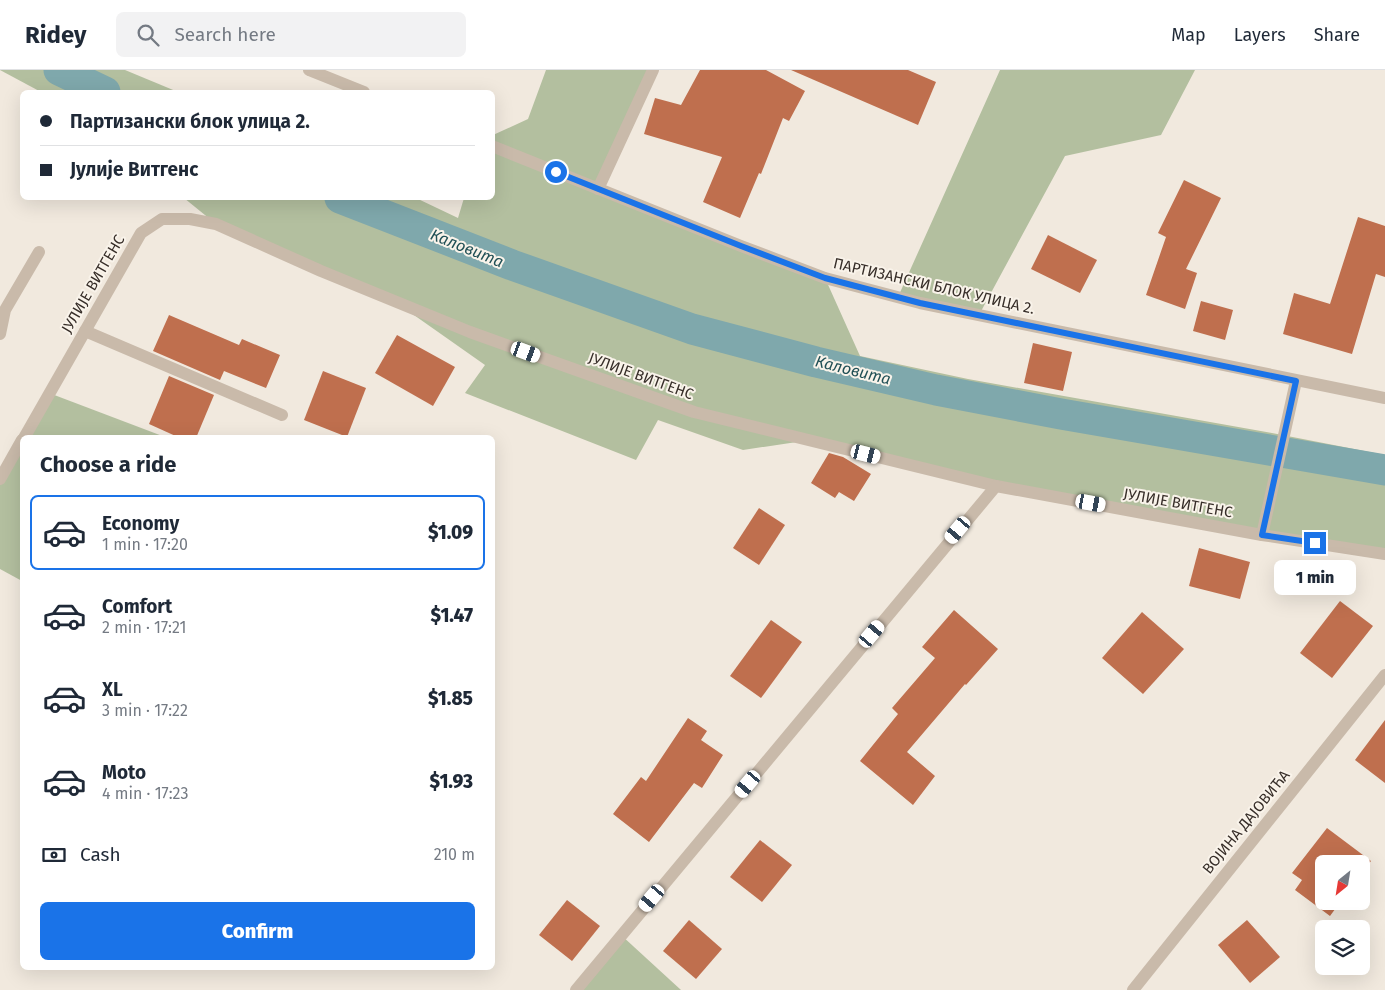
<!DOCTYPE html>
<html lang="en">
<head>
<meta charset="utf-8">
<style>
	body { margin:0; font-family:"Fira Sans",sans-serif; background:#f2f2f3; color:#1f2937; height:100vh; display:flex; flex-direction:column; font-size:19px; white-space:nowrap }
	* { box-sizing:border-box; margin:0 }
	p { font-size:16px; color:#747a83 }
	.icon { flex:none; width:28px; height:28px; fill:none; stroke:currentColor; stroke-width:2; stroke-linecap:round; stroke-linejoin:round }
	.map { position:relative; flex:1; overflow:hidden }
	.drawer { position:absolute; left:20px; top:365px; width:475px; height:535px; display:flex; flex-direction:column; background:#fff; border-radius:8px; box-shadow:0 5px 20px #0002 }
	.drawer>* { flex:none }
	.hud { position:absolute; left:20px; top:20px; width:475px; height:110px; border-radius:8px; box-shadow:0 5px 20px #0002; display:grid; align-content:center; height:110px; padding:0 20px; background:#fff }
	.needle { width:32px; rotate:210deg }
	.buttons { position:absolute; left:1315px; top:785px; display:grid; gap:10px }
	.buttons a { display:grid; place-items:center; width:55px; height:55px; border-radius:8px; background:#fff; box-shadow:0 5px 20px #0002; font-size:25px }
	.end { position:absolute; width:22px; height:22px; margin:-11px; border:6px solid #1a73e8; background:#fff; box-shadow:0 0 0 2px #fff }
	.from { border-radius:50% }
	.bubble { position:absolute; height:35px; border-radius:8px; background:#fff; box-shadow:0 5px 20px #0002; font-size:16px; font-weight:800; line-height:35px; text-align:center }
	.car { position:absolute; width:15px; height:30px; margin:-15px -8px; border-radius:6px; box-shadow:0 0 4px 1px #0007; background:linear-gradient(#fff 24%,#345 0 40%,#fff 0 76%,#345 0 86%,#fff 0) }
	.hud b { display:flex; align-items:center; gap:18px; height:48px; font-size:19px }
	.hud b+b { border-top:1px solid #e0e1e3 }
	.hud i { width:12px; height:12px; background:#1f2937 }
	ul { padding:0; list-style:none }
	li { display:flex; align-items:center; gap:15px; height:75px; margin:0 10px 8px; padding:0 10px; border:2px solid transparent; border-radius:8px }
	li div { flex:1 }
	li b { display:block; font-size:19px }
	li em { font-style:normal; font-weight:800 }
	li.active { border-color:#1a73e8 }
	li>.icon { width:45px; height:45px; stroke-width:1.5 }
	h2 { padding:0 20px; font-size:22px; line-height:60px }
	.pay { display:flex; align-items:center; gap:12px; height:55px; padding:0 20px; font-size:19px }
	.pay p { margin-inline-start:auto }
	.action { display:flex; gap:10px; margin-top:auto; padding:10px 20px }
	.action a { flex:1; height:58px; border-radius:8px; background:#1a73e8; color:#fff; font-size:20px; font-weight:800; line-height:58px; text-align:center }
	header { display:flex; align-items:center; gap:30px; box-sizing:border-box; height:70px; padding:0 25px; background:#fff; border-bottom:1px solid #e0e1e3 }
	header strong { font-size:24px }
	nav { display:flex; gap:28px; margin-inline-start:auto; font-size:18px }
	.search { width:350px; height:45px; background:#f2f2f3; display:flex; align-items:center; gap:12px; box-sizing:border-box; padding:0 18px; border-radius:8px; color:#747a83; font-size:19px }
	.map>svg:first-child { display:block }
</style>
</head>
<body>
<header>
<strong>Ridey</strong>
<div class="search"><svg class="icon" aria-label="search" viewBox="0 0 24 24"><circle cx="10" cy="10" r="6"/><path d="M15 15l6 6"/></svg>Search here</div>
<nav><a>Map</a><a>Layers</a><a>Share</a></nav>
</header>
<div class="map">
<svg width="1385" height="920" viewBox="0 0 1385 920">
	<rect width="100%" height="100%" fill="#f1e9de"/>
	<g fill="#b3bf9f">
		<polygon points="0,0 125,0 178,22 41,22"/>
		<polygon points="546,0 653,0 598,119 825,208 860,286 968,309 1272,363 1385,385 1385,487 996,416 810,370 743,380 658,350 636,390 465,323 485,295 394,231 216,154 184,128 416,128 458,148 464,128 492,128 493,65 528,49"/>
		<polygon points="1000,0 1195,0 1161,65 1065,86 979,245 898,227"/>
		<polygon points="49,323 165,367 24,368"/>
		<polygon points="22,370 22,511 0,499 0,409"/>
		<polygon points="621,865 681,920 576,920"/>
	</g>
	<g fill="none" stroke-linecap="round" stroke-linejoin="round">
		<g stroke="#7fa8ac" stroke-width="31">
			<polyline points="59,0 105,22"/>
			<polyline points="340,128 512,195 692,259 816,292 936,320 1061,344 1385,400"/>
		</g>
	</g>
	<g fill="#bf6f4e">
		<polygon points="700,0 766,0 805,21 789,51 783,48 761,104 759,103 740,148 703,132 722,87 644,64 655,28 681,35"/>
		<polygon points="791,0 908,0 936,12 918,55"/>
		<polygon points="1184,110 1221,128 1186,199 1197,203 1185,239 1146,225 1166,167 1158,163"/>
		<polygon points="1358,147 1385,156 1385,207 1376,204 1352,284 1283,264 1294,223 1330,234"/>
		<polygon points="1048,165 1097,190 1080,223 1031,199"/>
		<polygon points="1201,231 1233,240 1225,270 1193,261"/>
		<polygon points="169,245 239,275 242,269 280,285 266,318 224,301 220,310 153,281"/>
		<polygon points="397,265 455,297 433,336 375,303"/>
		<polygon points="1033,273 1072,282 1063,321 1024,313"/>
		<polygon points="323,301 366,318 347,367 304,350"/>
		<polygon points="169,306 214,325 196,368 180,368 149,354"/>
		<polygon points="829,383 843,387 871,404 854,431 839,422 835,428 811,413"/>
		<polygon points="759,438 785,455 759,495 733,478"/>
		<polygon points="1199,478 1250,492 1240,529 1189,516"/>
		<polygon points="1340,531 1373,556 1332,608 1300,583"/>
		<polygon points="954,540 998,579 966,615 965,614 907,682 935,706 913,735 860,691 898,644 892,638 935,588 922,577"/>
		<polygon points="1142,542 1184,579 1143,624 1102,588"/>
		<polygon points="771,550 802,572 761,628 730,606"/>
		<polygon points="688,648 707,661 701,670 723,685 702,718 694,713 649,772 613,744 641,707 646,711"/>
		<polygon points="1385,650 1385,713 1355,690"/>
		<polygon points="1327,758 1371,791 1361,804 1361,794 1324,794 1324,831 1341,831 1330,846 1295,820 1302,810 1292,803"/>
		<polygon points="760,770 792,795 762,832 730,807"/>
		<polygon points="567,830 600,856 572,891 539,865"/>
		<polygon points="689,850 722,879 696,909 663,881"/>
		<polygon points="1247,850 1280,887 1250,913 1218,875"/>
	</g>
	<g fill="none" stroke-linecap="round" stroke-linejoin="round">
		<g stroke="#c9baaa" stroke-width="12">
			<polyline points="309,0 364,22"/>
			<polyline points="492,76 741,176 825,208 920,233 1385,328"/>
			<polyline points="598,119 653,0"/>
			<polyline points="85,261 282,345"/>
			<polyline points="0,264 5,240 39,182"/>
			<polyline points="24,368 141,163 162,149 190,149 216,154 321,201 470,262 694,342 996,416 1262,465 1385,484"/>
			<polyline points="0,409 22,370"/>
			<polyline points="1262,465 1296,311"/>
			<polyline points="576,920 996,416"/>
			<polyline points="1133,920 1385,605"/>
		</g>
	</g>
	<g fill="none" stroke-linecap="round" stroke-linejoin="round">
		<polyline stroke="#1a73e8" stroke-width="6" points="556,102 741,176 825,208 920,233 1296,311 1262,465 1315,473"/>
	</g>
	<g text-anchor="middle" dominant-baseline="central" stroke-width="4" stroke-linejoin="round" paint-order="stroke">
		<g font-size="15" fill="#372e29" stroke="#f9f3ea">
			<text transform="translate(93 214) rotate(-60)">ЈУЛИЈЕ ВИТГЕНС</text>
			<text transform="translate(934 216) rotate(13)">ПАРТИЗАНСКИ БЛОК УЛИЦА 2.</text>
			<text transform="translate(641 306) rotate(20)">ЈУЛИЈЕ ВИТГЕНС</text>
			<text transform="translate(1178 433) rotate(10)">ЈУЛИЈЕ ВИТГЕНС</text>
			<text transform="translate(1246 752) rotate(-51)">ВОЈИНА ДАЈОВИЋА</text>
		</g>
		<g font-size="16" font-style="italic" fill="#215056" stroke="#f9f3ea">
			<text transform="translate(467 178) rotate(22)">Каловита</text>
			<text transform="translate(853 300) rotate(14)">Каловита</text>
		</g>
	</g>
</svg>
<div class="buttons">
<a><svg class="needle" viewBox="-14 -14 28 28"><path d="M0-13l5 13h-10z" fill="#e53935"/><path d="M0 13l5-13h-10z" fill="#747a83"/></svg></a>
<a><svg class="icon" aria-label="layers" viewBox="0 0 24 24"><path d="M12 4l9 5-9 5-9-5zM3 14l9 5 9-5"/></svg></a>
</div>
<i class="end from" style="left:556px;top:102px"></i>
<i class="end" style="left:1315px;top:473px"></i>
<div class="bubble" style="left:1274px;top:490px;width:82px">1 min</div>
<i class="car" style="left:526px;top:282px;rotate:110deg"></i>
<i class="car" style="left:866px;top:384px;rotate:104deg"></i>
<i class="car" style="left:1091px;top:433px;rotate:100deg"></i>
<i class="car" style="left:958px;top:460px;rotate:220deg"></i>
<i class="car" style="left:872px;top:564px;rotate:40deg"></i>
<i class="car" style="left:748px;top:714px;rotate:220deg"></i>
<i class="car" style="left:652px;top:828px;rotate:220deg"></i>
<div class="hud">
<b><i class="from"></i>Партизански блок улица 2.</b>
<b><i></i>Јулије Витгенс</b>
</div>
<section class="drawer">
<h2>Choose a ride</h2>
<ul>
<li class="active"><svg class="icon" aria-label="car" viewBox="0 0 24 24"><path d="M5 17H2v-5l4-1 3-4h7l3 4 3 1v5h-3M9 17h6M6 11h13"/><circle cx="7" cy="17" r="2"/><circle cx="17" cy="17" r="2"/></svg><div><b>Economy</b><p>1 min · 17:20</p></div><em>$1.09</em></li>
<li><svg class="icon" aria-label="car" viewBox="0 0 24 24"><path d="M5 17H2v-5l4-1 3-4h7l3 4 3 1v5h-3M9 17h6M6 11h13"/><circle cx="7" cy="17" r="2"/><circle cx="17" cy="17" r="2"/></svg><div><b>Comfort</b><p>2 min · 17:21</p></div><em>$1.47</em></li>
<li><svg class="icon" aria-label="car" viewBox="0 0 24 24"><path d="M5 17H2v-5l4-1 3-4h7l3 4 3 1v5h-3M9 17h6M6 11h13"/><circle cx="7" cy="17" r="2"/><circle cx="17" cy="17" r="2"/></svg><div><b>XL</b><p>3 min · 17:22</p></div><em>$1.85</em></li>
<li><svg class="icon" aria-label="car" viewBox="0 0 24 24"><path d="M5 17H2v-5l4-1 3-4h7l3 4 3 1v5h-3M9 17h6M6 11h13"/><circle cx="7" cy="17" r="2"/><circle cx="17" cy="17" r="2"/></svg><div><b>Moto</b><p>4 min · 17:23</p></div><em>$1.93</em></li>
</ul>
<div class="pay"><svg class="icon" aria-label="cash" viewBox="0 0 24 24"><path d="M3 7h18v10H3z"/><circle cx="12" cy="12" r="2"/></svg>Cash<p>210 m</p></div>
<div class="action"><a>Confirm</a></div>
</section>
</div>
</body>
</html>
